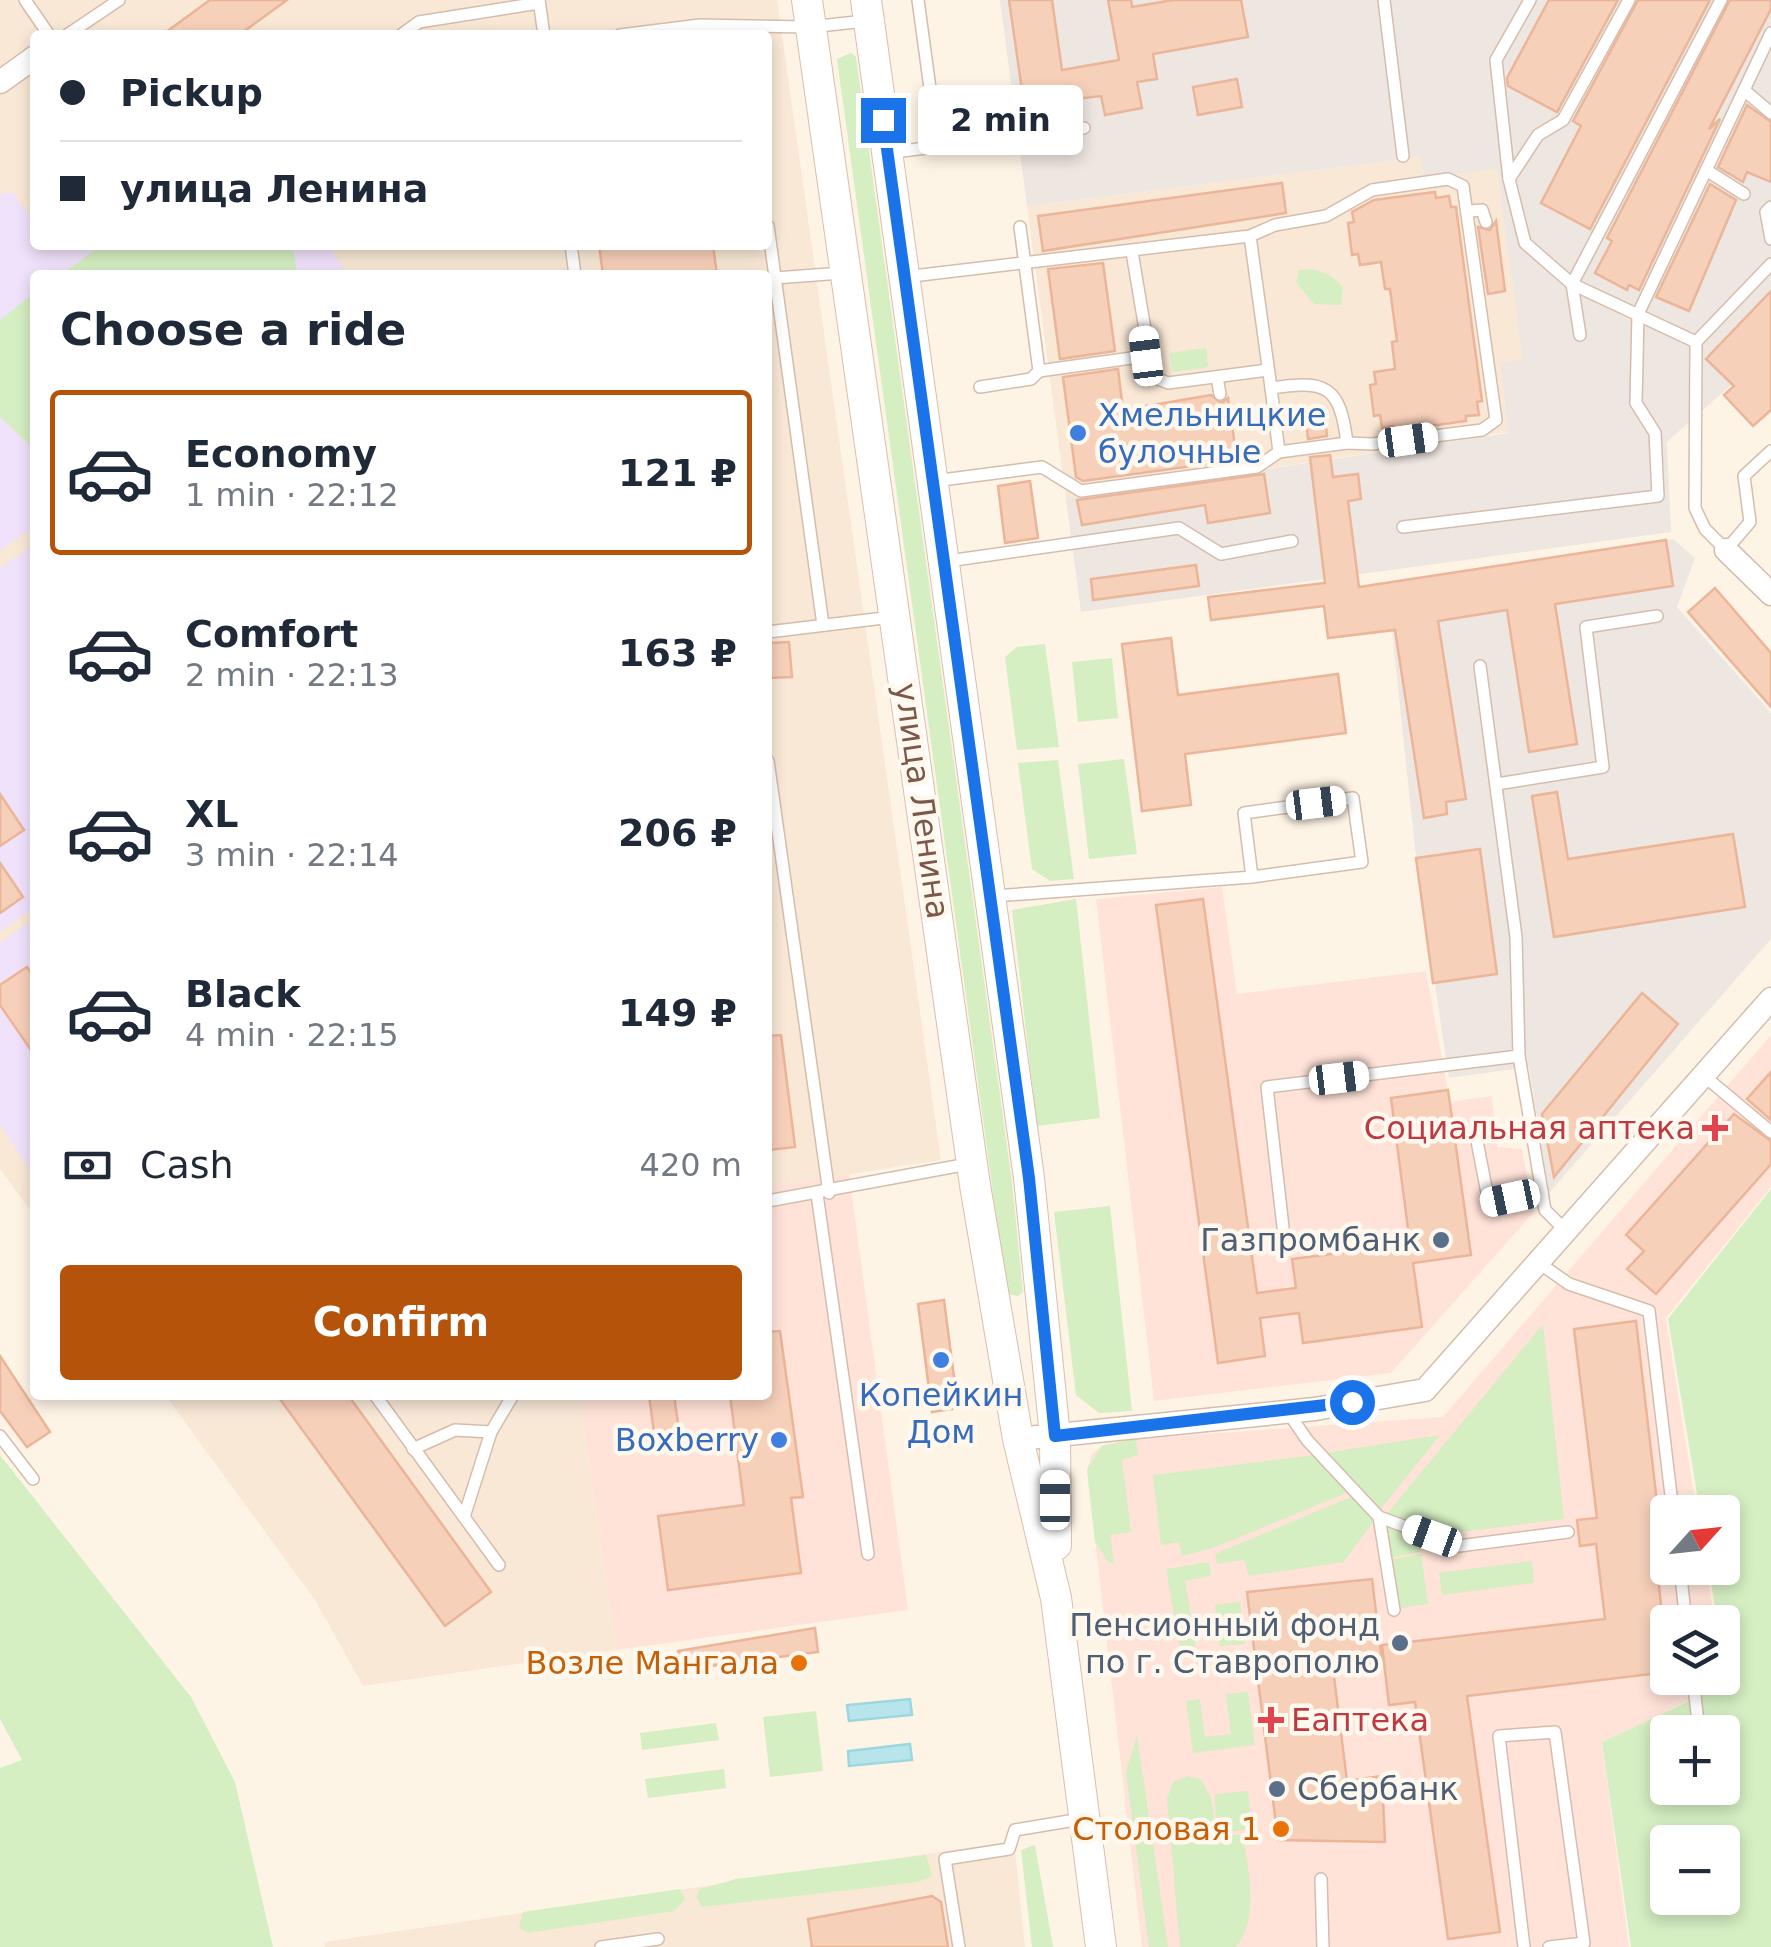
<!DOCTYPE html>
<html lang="en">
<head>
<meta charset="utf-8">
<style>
	body { margin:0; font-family:"DejaVu Sans",sans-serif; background:#f2f2f3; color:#1f2937; height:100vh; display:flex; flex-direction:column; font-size:38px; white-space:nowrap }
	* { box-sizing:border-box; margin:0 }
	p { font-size:32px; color:#747a83 }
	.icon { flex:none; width:55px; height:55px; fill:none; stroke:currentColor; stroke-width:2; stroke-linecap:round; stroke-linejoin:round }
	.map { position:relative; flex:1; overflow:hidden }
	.sheet { position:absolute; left:30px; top:270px; width:742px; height:1130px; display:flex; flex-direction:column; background:#fff; border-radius:10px; box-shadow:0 5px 15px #0003 }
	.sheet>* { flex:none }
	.top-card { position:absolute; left:30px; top:30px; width:742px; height:220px; border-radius:10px; box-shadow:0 5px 15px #0003; display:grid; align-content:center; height:220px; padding:0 30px; background:#fff }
	.needle { width:65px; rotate:63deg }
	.controls { position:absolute; left:1650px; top:1495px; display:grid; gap:20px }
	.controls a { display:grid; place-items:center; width:90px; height:90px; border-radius:10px; background:#fff; box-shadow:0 5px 15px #0003; font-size:50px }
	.end { position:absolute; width:45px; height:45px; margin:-22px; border:12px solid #1a73e8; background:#fff; box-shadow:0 0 0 5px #fff }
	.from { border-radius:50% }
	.bubble { position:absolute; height:70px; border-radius:10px; background:#fff; box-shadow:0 5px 15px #0003; font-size:32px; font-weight:700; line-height:70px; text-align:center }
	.car { position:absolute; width:30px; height:60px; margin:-30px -15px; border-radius:12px; box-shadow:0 0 8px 2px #0007; background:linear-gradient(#fff 24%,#345 0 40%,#fff 0 76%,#345 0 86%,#fff 0) }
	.top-card b { display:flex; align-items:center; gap:35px; height:95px; font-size:38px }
	.top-card b+b { border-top:2px solid #e0e1e3 }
	.top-card i { width:25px; height:25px; background:#1f2937 }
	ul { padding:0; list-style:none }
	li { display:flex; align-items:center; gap:30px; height:165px; margin:0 20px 15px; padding:0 10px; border:5px solid transparent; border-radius:10px }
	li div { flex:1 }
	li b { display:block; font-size:38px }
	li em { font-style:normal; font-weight:700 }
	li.selected { border-color:#b45309 }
	li>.icon { width:90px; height:90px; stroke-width:1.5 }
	h2 { padding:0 30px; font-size:45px; line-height:120px }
	.pay { display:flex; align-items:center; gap:25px; height:110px; padding:0 30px; font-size:38px }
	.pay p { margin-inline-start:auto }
	.cta { display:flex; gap:20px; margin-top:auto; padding:20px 30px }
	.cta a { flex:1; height:115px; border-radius:10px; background:#b45309; color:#fff; font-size:40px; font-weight:700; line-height:115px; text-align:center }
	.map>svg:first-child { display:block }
</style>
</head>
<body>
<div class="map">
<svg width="1771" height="1947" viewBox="0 0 1771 1947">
	<rect width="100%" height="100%" fill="#fef4e6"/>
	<g fill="#f9e8d6" fill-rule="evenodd">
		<path d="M0 0H777L941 1160 768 1187V275H35V1217L0 1169ZM35 35H768V245H35Z"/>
		<polygon points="1421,157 1424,177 1497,169 1524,360 1500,364 1508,432 1066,499 1027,206"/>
		<polygon points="165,1395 579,1395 616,1650 363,1686 315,1600"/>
		<polygon points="1014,1841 1025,1947 325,1947 324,1942"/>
	</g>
	<g fill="#ffe3d9">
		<polygon points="1222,887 1237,994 1426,971 1450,1102 1492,1096 1498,1147 1522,1149 1534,1212 1391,1373 1154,1401 1096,899"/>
		<polygon points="1771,1035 1771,1187 1666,1318 1697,1512 1668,1512 1668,1568 1706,1568 1715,1622 1668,1622 1668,1678 1722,1678 1723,1666 1725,1683 1602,1742 1629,1947 1142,1947 1087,1470 1092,1454 1103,1445 1135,1439 1443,1417"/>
		<polygon points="849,1174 908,1610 616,1650 579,1395 768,1395 768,1187"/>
	</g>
	<g fill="#eee6e0">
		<polygon points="1000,0 1771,0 1771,349 1667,442 1671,532 1081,612 1066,499 1508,433 1500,363 1523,359 1497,169 1424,178 1421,157 1027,206"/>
		<polygon points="1673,539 1695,558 1677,607 1771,713 1771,939 1549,1193 1529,1067 1449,1078 1416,858 1387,583"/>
	</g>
	<g fill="#f1e2fb">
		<polygon points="12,192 35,223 35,245 328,245 348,275 35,275 35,526 0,550 0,194"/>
		<polygon points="35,544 35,907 0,932 0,568"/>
		<polygon points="35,918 35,1177 0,1125 0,943"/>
	</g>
	<g fill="#d5eec2" fill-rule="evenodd">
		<polygon points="851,53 856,57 1012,1182 1023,1292 1018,1296 1007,1294 837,59"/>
		<polygon points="102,245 293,245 297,275 60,275"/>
		<path d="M1299 270C1318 267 1331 273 1343 288L1341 305 1314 304 1296 282Z"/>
		<polygon points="35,292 35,450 0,417 0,320"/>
		<polygon points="1206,348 1208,367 1173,372 1170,353"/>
		<polygon points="1045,644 1059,747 1017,750 1005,657 1017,647"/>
		<polygon points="1112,658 1118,718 1078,722 1072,662"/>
		<polygon points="1124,759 1137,854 1089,859 1078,764"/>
		<polygon points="1058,760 1074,879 1050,881 1032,869 1018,763"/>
		<polygon points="1076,899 1100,1118 1037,1126 1012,910"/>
		<path d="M1771 1189V1947H1631L1602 1742 1727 1683 1722 1622H1717L1709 1568H1722V1512H1700L1668 1319ZM1668 1732H1722V1788H1668ZM1668 1842H1722V1898H1668Z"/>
		<polygon points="1110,1206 1132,1411 1099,1413 1076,1395 1054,1212"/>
		<polygon points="1543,1324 1564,1519 1439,1535 1386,1515"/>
		<polygon points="1440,1435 1380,1510 1325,1453"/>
		<polygon points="1136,1439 1138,1455 1122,1460 1131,1532 1110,1535 1114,1563 1109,1563 1095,1542 1087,1469 1102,1446"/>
		<polygon points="0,1455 191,1697 235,1782 273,1947 0,1947 0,1768 22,1760 0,1719"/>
		<polygon points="1314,1455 1349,1492 1213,1548 1182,1556 1179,1542 1161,1545 1153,1475"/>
		<polygon points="1353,1496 1375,1519 1344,1562 1249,1576 1244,1560 1217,1564 1215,1554"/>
		<polygon points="1383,1522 1419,1534 1421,1552 1388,1558"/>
		<polygon points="1421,1554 1428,1604 1395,1609 1388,1560"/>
		<polygon points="1532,1561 1534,1583 1442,1595 1439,1573"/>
		<polygon points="1209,1562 1211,1576 1185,1581 1196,1646 1180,1649 1166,1569"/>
		<polygon points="1240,1602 1245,1644 1220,1646 1215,1605"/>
		<polygon points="1248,1692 1255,1745 1193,1753 1186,1701 1200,1699 1205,1737 1231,1734 1226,1694"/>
		<polygon points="816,1711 823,1771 770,1777 763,1717"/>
		<polygon points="716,1723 719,1740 642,1750 640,1733"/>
		<polygon points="1137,1735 1168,1947 1149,1947 1126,1772"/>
		<polygon points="724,1769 726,1788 648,1798 645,1779"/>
		<path d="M1188 1776 1201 1779 1211 1798 1216 1833 1215 1794 1248 1791 1252 1829 1222 1833 1243 1836C1248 1871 1260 1917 1236 1947H1180L1167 1799 1173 1782Z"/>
		<polygon points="1035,1845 1053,1947 1032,1947 1021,1850"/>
		<polygon points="926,1855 932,1876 918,1882 702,1907 696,1896 700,1889 736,1879"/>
		<polygon points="680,1889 685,1899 674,1911 527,1933 519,1927 523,1912"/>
	</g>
	<g fill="#b7e5eb" stroke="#9cd6de" stroke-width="2.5">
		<polygon points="910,1699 912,1715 849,1721 847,1705"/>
		<polygon points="910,1744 912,1760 849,1766 848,1751"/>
	</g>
	<g fill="#f7d0ba" stroke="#ebb599" stroke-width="2.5">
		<polygon points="210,0 287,0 239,35 162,35"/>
		<polygon points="1009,0 1052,0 1062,70 1119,60 1108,0 1131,0 1132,7 1173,0 1241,0 1248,37 1153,54 1157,79 1137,82 1142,108 1105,115 1101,96 1057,101 1059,121 1027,125"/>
		<polygon points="1549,0 1618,0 1557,112 1508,86 1507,78"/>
		<polygon points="1638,0 1710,0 1590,229 1541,203 1581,126 1573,121"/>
		<polygon points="1730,0 1771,0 1771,9 1709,129 1720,119 1639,290 1629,285 1627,290 1595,273 1612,241 1607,238"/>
		<polygon points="1237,79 1242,107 1198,115 1193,87"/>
		<polygon points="1747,105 1771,122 1771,182 1747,172 1743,182 1718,167"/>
		<polygon points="1282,183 1286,213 1043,251 1038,216"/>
		<polygon points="1710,184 1736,200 1689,311 1656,297"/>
		<polygon points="1435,192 1436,198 1449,196 1451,207 1456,207 1482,401 1477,402 1479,415 1466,416 1466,421 1394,431 1393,426 1382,428 1380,415 1374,416 1370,385 1376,384 1374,372 1395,369 1392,342 1397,341 1390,289 1385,289 1381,262 1360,265 1358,254 1352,255 1348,223 1354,222 1352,212 1374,200"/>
		<polygon points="1496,221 1505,291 1488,294 1478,227 1490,230"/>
		<polygon points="599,245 713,245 717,275 603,275"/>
		<polygon points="1103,263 1115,351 1060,359 1048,269"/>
		<polygon points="1771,291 1771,410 1753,426 1724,395 1734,386 1706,359"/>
		<polygon points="1118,369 1123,410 1211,395 1221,403 1228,398 1237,460 1083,481 1076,477 1063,377"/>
		<polygon points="1325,419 1327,436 1308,439 1306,422"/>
		<polygon points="1330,455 1333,477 1358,474 1361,499 1348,501 1359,587 1666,540 1673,586 1555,604 1577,744 1529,752 1507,610 1438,621 1466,799 1446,802 1447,814 1424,818 1395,630 1328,638 1324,606 1211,620 1208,597 1325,583 1310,457"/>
		<polygon points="1264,474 1270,513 1208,523 1205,505 1082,525 1077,500"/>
		<polygon points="1030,481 1038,538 1005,543 998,486"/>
		<polygon points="1196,565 1199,586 1093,600 1091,579"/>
		<polygon points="1715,588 1771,653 1771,707 1688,612"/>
		<polygon points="1171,638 1178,695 1338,674 1346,733 1185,754 1191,805 1142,811 1122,644"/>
		<polygon points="789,642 792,677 768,678 768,643"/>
		<polygon points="1557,792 1568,859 1733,834 1745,907 1554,937 1532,796"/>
		<polygon points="0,794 24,830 0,846"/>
		<polygon points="1480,849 1497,974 1433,983 1416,858"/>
		<polygon points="0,863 23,897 0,913"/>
		<polygon points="1203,899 1257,1293 1296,1288 1292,1259 1410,1244 1391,1098 1448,1090 1471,1255 1413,1263 1422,1327 1303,1343 1299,1313 1260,1318 1265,1356 1218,1363 1156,905"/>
		<polygon points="27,967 35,979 35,1056 0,1005 0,985"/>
		<polygon points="1642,993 1678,1024 1554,1177 1542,1114"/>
		<polygon points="781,1035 795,1147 768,1150 768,1036"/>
		<polygon points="1771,1072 1771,1120 1747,1099"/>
		<polygon points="1734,1114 1771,1141 1771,1164 1656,1294 1627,1269 1644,1251 1626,1235"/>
		<polygon points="944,1300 958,1408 932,1412 918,1304"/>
		<polygon points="1636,1321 1661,1537 1654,1538 1668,1672 1467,1696 1500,1932 1448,1939 1415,1702 1389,1705 1382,1645 1605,1619 1596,1544 1580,1546 1577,1520 1597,1518 1574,1329"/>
		<polygon points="780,1331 803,1497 791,1498 801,1573 668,1590 658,1516 744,1505 730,1395 768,1395 768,1332"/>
		<polygon points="0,1356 50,1432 27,1447 0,1411"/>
		<polygon points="277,1395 348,1395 491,1592 445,1626"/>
		<polygon points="649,1395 674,1395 680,1437 655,1440"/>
		<polygon points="1372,1579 1382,1661 1333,1669 1347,1781 1382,1776 1385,1842 1278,1840 1247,1592"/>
		<polygon points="815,1628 818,1652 680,1670 678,1651"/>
		<polygon points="932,1896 941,1902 948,1947 812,1947 808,1919"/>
	</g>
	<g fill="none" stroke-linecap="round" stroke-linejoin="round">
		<g stroke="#d5bdad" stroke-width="14">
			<g id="lane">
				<polyline points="25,0 49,35"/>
				<polyline points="539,0 544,35"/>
				<polyline points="918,0 938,147"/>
				<polyline points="1384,0 1403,156"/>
				<polyline points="1530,0 1496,60 1509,179 1525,243 1572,284 1580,335"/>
				<polyline points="67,35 119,0"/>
				<polyline points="401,35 419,22 539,3"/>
				<polyline points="620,35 700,25 810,27 865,21"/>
				<polyline points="1744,90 1771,113"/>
				<polyline points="887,153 1084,128"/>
				<polyline points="1706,170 1744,194"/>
				<polyline points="1509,179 1538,135 1563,120 1629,0"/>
				<polyline points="1771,207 1766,212 1771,239"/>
				<polyline points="1470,211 1482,210 1486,222"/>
				<polyline points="768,226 823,625"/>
				<polyline points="571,245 575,275"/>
				<polyline points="1132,252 1153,377 1168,383 1268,370"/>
				<polyline points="1771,264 1696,342 1695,508 1705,529 1726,550 1750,522 1744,476 1771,451"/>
				<path d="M904 277 1250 236 1271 388C1326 380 1340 385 1347 443L1372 444 1482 430 1496 420 1463 186 1448 179 1372 190 1326 216 1275 225 1250 236"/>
				<polyline points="775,278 842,273"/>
				<polyline points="1696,342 1572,284 1721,0"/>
				<polyline points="1039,371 1146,356"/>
				<polyline points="1217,377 1220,394"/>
				<polyline points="980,387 1031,379 1039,371 1020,227"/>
				<polyline points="1279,452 1347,443"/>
				<polyline points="934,481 1042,467 1081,491 1257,467 1279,452 1271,388"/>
				<polyline points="1403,527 1658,496 1655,433 1636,403 1638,314 1771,33"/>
				<polyline points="948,561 1179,528 1221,554 1292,541"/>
				<polyline points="768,632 892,617"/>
				<polyline points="1480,666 1516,937 1519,1056 1545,1210 1567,1232"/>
				<polyline points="768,761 829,1193"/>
				<polyline points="1497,784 1603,767 1586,627 1657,616"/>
				<polyline points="994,896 1252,877 1362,862 1353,798 1244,813 1252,877"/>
				<polyline points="1703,1075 1771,1132"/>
				<polyline points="1475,1131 1489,1203 1542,1191"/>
				<polyline points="817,1194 868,1554"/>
				<polyline points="768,1201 968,1164"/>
				<polyline points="1283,1227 1267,1087 1519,1056"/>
				<polyline points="1539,1263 1569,1284 1649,1311 1673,1512"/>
				<polyline points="375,1395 499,1565"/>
				<polyline points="1288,1412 1307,1440 1379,1517 1394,1610"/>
				<polyline points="0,1436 33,1479"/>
				<polyline points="413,1449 455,1430 491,1432"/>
				<polyline points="464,1517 491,1432 513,1395"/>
				<polyline points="1379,1517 1459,1546 1568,1532"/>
				<polyline points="1680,1568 1686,1622"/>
				<polyline points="1693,1678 1699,1731"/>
				<polyline points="1321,1879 1323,1947"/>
				<polyline points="601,1947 658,1939"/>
				<polyline points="959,1947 945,1859 1009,1849 1015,1830 1081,1819"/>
				<polyline points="1524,1947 1499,1736 1555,1732 1584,1943 1549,1947"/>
			</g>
		</g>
		<g stroke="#d5bdad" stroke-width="25">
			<g id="street">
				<polyline points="0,82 35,57"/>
				<polyline points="1726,550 1771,594"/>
				<polyline points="1018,1439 1315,1409 1425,1390 1771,999"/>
			</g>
		</g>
		<g stroke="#dabeac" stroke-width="32">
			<g id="secondary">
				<polyline points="807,0 975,1185 1018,1439 1056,1598 1101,1947"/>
				<polyline points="866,0 1029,1178 1055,1436 1056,1545"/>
			</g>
		</g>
		<use href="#lane" stroke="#fff" stroke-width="11"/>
		<use href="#street" stroke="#fff" stroke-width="22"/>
		<use href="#secondary" stroke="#fff" stroke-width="30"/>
	</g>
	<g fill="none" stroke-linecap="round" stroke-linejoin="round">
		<polyline stroke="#1a73e8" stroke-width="12" points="883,120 1029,1178 1055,1436 1352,1402"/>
	</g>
	<g fill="#3f7fe0" stroke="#fff8ee" stroke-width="4">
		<circle cx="1078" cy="433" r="10"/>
		<circle cx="941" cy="1360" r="10"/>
		<circle cx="779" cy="1440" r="10"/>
	</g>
	<g fill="#e0444e" stroke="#fff8ee" stroke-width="4">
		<path d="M1710 1113h10v10h10v10h-10v10h-10v-10h-10v-10h10z"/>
		<path d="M1266 1705h10v10h10v10h-10v10h-10v-10h-10v-10h10z"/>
	</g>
	<g fill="#5c6f8a" stroke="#fff8ee" stroke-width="4">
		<circle cx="1441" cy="1240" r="10"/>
		<circle cx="1400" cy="1643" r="10"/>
		<circle cx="1277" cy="1789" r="10"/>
	</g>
	<g fill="#e8710a" stroke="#fff8ee" stroke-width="4">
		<circle cx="799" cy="1663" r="10"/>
		<circle cx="1281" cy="1829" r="10"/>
	</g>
	<g text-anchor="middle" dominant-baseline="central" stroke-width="9" stroke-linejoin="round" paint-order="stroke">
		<g font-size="32" fill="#366cbe" stroke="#fff8ee" text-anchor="start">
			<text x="1098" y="415">Хмельницкие<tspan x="1098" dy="37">булочные</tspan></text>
			<text x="941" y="1395" text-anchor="middle">Копейкин<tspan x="941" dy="37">Дом</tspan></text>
			<text x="759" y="1440" text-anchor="end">Boxberry</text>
		</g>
		<g font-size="32" fill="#7b5847" stroke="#fff8ee">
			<text transform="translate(922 801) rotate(82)">улица Ленина</text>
		</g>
		<g font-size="32" fill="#be3a42" stroke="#fff8ee" text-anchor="end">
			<text x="1695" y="1128">Социальная аптека</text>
			<text x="1291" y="1720" text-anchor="start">Еаптека</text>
		</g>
		<g font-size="32" fill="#4e5e75" stroke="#fff8ee" text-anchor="end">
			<text x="1421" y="1240">Газпромбанк</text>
			<text x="1380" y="1625">Пенсионный фонд<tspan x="1380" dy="37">по г. Ставрополю</tspan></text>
			<text x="1297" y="1789" text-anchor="start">Сбербанк</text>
		</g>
		<g font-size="32" fill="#c56008" stroke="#fff8ee" text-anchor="end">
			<text x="779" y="1663">Возле Мангала</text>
			<text x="1261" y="1829">Столовая 1</text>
		</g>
	</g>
</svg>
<div class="controls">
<a><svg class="needle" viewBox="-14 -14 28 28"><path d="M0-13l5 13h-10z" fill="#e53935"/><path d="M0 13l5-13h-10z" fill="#747a83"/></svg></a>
<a><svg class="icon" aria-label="layers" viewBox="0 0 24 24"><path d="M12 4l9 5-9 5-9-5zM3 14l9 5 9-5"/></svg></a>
<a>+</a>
<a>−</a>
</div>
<i class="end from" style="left:1352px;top:1402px"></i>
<i class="end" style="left:883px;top:120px"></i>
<div class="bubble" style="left:918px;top:85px;width:165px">2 min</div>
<i class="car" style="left:1146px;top:356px;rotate:353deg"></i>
<i class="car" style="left:1408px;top:440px;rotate:82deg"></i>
<i class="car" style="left:1316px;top:803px;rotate:83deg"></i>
<i class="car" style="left:1339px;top:1078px;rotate:83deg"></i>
<i class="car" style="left:1510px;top:1198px;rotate:258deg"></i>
<i class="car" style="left:1055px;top:1500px;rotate:0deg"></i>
<i class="car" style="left:1432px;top:1536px;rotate:290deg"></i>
<div class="top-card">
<b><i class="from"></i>Pickup</b>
<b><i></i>улица Ленина</b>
</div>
<section class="sheet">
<h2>Choose a ride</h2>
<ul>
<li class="selected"><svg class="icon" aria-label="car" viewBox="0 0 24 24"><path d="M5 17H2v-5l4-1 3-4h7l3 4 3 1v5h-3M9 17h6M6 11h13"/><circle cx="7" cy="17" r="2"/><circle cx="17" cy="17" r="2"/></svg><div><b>Economy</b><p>1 min · 22:12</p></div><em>121 ₽</em></li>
<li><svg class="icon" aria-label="car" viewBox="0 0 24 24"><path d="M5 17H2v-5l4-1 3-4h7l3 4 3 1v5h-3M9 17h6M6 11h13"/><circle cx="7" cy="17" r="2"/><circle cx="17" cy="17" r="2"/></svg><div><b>Comfort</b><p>2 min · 22:13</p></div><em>163 ₽</em></li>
<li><svg class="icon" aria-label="car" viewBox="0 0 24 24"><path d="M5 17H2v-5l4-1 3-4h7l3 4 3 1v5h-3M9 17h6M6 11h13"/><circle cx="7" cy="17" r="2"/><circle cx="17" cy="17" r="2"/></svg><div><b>XL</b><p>3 min · 22:14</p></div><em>206 ₽</em></li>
<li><svg class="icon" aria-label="car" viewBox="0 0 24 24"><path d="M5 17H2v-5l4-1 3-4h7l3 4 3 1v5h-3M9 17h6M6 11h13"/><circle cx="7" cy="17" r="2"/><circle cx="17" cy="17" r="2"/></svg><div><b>Black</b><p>4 min · 22:15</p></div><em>149 ₽</em></li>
</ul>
<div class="pay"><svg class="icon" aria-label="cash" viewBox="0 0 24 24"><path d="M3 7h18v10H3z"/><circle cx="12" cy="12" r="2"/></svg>Cash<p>420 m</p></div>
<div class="cta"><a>Confirm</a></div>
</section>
</div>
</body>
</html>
